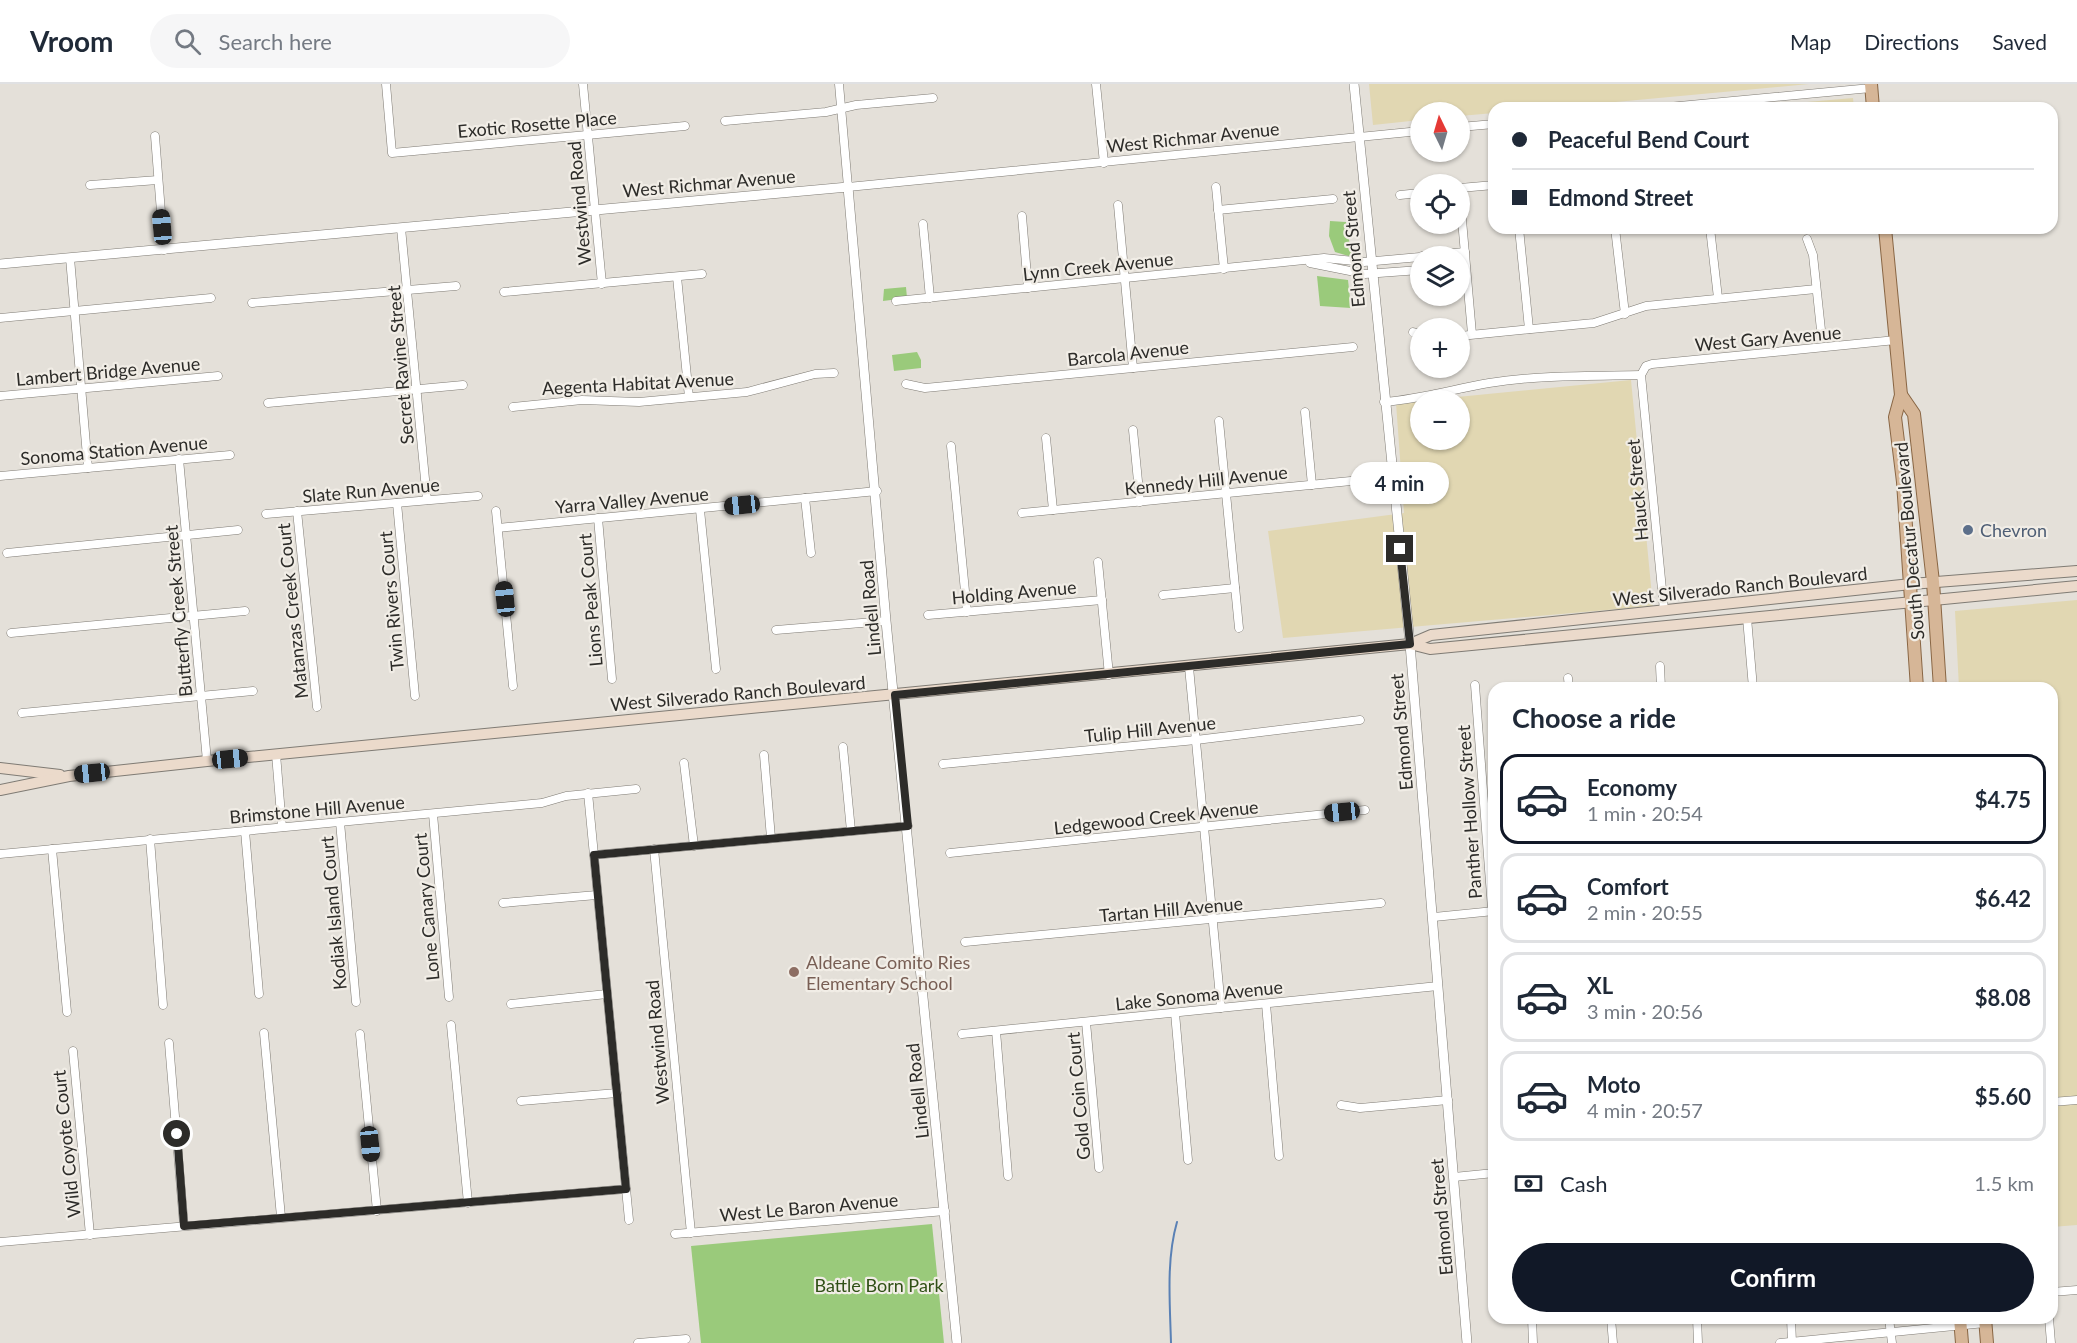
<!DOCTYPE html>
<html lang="en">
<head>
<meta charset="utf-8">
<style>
	body { margin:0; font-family:Lato,sans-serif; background:#f6f6f7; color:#1f2937; height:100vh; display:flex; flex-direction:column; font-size:22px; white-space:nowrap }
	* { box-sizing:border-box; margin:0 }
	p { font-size:20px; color:#747a83 }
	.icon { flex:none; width:33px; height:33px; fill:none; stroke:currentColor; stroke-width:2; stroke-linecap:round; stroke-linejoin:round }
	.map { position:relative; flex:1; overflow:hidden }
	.sheet { position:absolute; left:1488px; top:598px; width:570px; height:642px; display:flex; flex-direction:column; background:#fff; border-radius:18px; box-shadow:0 2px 4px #0004 }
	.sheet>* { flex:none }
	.hud { position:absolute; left:1488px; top:18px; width:570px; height:132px; border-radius:18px; box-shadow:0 2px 4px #0004; display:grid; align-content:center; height:132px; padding:0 24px; background:#fff }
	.needle { width:39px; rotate:355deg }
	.buttons { position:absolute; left:1410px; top:18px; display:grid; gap:12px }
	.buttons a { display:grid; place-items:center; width:60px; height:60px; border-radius:50%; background:#fff; box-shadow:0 2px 4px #0004; font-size:30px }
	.end { position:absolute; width:27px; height:27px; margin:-14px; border:8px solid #2d2c29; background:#fff; box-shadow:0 0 0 3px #fff }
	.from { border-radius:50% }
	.bubble { position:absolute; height:42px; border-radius:21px; background:#fff; box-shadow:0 2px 4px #0004; font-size:20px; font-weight:700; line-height:42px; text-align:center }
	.car { position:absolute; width:18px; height:36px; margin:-18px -9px; border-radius:8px; box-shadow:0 0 4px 2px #0007; background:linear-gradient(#222 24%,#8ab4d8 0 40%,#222 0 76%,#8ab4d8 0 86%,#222 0) }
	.hud b { display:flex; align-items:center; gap:21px; height:57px; font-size:22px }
	.hud b+b { border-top:2px solid #e0e1e3 }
	.hud i { width:15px; height:15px; background:#1f2937 }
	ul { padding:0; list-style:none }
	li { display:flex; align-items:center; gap:18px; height:90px; margin:0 12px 9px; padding:0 12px; border:3px solid #e0e1e3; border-radius:18px }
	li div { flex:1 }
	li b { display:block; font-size:22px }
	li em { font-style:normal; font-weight:700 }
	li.active { border-color:#111827 }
	li>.icon { width:54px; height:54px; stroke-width:1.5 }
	h2 { padding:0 24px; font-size:27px; line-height:72px }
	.pay { display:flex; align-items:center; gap:15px; height:66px; padding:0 24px; font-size:22px }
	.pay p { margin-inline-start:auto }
	.cta { display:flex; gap:12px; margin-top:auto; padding:12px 24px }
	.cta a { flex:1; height:69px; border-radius:36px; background:#111827; color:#fff; font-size:24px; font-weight:700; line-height:69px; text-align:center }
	header { display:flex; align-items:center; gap:36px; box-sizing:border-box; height:84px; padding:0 30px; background:#fff; border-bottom:2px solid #e0e1e3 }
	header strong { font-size:28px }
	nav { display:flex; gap:33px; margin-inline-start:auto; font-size:21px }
	.search { width:420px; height:54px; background:#f6f6f7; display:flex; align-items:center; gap:15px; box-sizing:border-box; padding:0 21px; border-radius:33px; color:#747a83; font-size:22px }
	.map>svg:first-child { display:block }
</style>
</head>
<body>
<header>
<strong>Vroom</strong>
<div class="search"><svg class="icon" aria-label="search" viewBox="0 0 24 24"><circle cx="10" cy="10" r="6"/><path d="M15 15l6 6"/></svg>Search here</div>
<nav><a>Map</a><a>Directions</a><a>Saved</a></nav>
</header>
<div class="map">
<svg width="2077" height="1259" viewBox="0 0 2077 1259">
	<rect width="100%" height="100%" fill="#e4e0d9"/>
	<g fill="#9aca7b">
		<polygon points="1330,137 1346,138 1352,173 1335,168 1329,152"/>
		<polygon points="1317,192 1348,196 1351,224 1320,222"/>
		<polygon points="906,203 907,214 883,217 884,205"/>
		<polygon points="917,268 921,276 921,284 894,287 892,271"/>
		<polygon points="932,1140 944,1259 701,1259 691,1162"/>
	</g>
	<g fill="#e1d7b2" fill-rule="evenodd">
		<polygon points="1369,0 1809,0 1551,24 1494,24 1494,29 1460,32 1460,28 1420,28 1420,36 1373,41"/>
		<polygon points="1853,14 1854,24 1751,23"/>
		<path d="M1631 296 1653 522 1283 554 1268 447 1404 429 1396 319ZM1420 316H1460V356H1420Z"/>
		<polygon points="2077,516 2077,1141 2052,1143 2052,604 1959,604 1955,527"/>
	</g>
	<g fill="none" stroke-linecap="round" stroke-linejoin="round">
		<path stroke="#5a81b5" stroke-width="2" d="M1171 1259C1170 1220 1166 1176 1177 1138"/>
		<g stroke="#7f7b74" stroke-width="9">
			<g id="minor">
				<polyline points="386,0 392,69 685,42"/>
				<polyline points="583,0 602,200"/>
				<polyline points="839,0 848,103 1420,47"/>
				<polyline points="1096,0 1104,79"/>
				<polyline points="1658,24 1871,4"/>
				<polyline points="725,37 826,28 856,21 933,14"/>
				<polyline points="1460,43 1494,40"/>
				<polyline points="155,52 164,166"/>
				<polyline points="90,101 158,96"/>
				<polyline points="1216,103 1224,185"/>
				<polyline points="1460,104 1494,101"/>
				<polyline points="1400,111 1420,109"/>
				<polyline points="1460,113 1472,250"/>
				<polyline points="1118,121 1133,284"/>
				<polyline points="1218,126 1333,115"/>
				<polyline points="1022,132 1028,204"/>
				<polyline points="923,140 930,214"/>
				<polyline points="401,144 427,416"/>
				<polyline points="1519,144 1529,245"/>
				<polyline points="1615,144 1625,230"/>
				<polyline points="1710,144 1718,214"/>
				<polyline points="1807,155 1813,171 1821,246"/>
				<polyline points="1422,172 1465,168"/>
				<polyline points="70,174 88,384"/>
				<polyline points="1310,179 1365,190 1420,186"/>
				<polyline points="677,193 689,313"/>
				<polyline points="504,208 702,190"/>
				<polyline points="896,217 1324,174 1364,178 1420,173"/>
				<polyline points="252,219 456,202"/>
				<polyline points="0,234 211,214"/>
				<polyline points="1413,248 1420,250"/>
				<polyline points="1460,252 1594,239 1646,222 1816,205"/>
				<polyline points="906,300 925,304 1353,263"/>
				<polyline points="0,312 218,292"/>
				<path d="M1384 318C1420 315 1454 305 1489 299 1539 291 1591 292 1641 291"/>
				<polyline points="268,319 463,301"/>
				<polyline points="513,323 582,316 639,318 747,308 815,290 834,289"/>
				<polyline points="1305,328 1312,401"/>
				<polyline points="1219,337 1239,544"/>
				<polyline points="1133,346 1140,418"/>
				<polyline points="1046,354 1053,426"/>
				<polyline points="951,362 967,528"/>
				<polyline points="179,375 207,677"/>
				<polyline points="0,392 230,371"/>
				<polyline points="805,414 811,469"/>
				<polyline points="397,419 415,612"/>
				<polyline points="700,426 716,585"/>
				<polyline points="297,427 317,623"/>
				<polyline points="496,427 513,602"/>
				<polyline points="1022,429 1392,393"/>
				<polyline points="266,430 478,412"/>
				<polyline points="598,434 612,595"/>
				<polyline points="498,444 877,407"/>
				<polyline points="7,469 238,446"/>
				<polyline points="1098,478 1109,591"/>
				<polyline points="1163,511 1235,504"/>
				<polyline points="1664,526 1641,291 1646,282 1652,280 1896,256"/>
				<polyline points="928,531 1102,516"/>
				<polyline points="1747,534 1753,604"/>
				<polyline points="776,546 886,537"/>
				<polyline points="11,549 245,527"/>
				<polyline points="1660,582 1661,604"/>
				<polyline points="1189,583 1221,924"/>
				<polyline points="1568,594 1569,604"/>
				<polyline points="1475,601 1494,851"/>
				<polyline points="22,629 253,607"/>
				<polyline points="843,663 851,747"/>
				<polyline points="276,670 282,743"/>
				<polyline points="764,671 771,754"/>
				<polyline points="684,679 694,762"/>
				<polyline points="943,680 1196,656 1360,636"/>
				<polyline points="588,709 629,1136"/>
				<polyline points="433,730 449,913"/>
				<polyline points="340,738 356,918"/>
				<polyline points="245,747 259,910"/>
				<polyline points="150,755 163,921"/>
				<polyline points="52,765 67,928"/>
				<polyline points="654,765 691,1149"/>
				<polyline points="950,769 1365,726"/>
				<polyline points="0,770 542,719 566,712 636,705"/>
				<polyline points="594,771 908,742"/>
				<polyline points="503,819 597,811"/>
				<polyline points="1434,833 1494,827"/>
				<polyline points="965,858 1381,819"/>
				<polyline points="511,920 607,910"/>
				<polyline points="1266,920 1279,1072"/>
				<polyline points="1175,929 1188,1076"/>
				<polyline points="1086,938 1099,1084"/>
				<polyline points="451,941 468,1119"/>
				<polyline points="996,947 1008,1092"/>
				<polyline points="264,949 281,1133"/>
				<polyline points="360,950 377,1127"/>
				<polyline points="962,950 1438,902"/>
				<polyline points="169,959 184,1142"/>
				<polyline points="73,967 90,1151"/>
				<polyline points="521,1017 617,1009"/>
				<polyline points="2052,1018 2077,1016"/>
				<polyline points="1341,1021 1360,1024 1448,1016"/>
				<polyline points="1454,1093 1494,1089"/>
				<polyline points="675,1150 945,1127"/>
				<polyline points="0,1158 626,1105"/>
				<polyline points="2052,1208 2077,1206"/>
				<polyline points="1532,1234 1533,1259"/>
				<polyline points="1611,1234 1613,1259"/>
				<polyline points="1697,1234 1698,1259"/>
				<polyline points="1791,1234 1792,1259"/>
				<polyline points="1889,1234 1892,1259"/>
				<polyline points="2049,1234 2051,1259"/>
				<polyline points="638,1259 686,1255"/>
				<polyline points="1780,1259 1985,1239"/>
			</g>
		</g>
		<g stroke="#7f7b74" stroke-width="10">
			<g id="tertiary">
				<polyline points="1354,0 1410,560 1467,1259"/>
				<polyline points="0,180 848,103 886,537 957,1259"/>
			</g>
		</g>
		<g stroke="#7f7b74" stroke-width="12">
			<g id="secondary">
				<polyline points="1410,560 1430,565 2077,502"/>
				<polyline points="0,684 60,691"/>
				<polyline points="0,706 69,692 207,677 1410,560 1431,551 1911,500 2077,487"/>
			</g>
		</g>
		<g stroke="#896644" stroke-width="14">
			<g id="primary">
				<polyline points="1871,0 1873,24"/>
				<polyline points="1885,144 1901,311 1895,333 1903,398 1917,604"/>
				<polyline points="1901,311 1914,330 1933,498 1940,604"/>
				<polyline points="1960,1234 1962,1259"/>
				<polyline points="1985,1234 1987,1259"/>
			</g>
		</g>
		<use href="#minor" stroke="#fff" stroke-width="8"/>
		<use href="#tertiary" stroke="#fff" stroke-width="9"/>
		<use href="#secondary" stroke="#ebdacb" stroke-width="10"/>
		<use href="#primary" stroke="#d6b697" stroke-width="12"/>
	</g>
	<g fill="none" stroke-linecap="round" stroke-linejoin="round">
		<polyline stroke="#2d2c29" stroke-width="8" points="177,1050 184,1142 626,1105 594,771 908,742 895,611 1410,560 1400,465"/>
	</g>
	<circle fill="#5c6f8a" stroke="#f1ede6" stroke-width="2" cx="1968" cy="446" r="6"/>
	<circle fill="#8d6e63" stroke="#f1ede6" stroke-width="2" cx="794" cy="888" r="6"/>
	<g text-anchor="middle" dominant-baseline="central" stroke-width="4.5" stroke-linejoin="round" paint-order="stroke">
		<g font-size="18" fill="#2d2c29" stroke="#f1ede6">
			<text transform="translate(537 40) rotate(-5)">Exotic Rosette Place</text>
			<text transform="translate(1193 53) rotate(-6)">West Richmar Avenue</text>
			<text transform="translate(709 99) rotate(-5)">West Richmar Avenue</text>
			<text transform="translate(579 119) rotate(-95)">Westwind Road</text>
			<text transform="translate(1353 165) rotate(-95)">Edmond Street</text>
			<text transform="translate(1098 182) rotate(-6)">Lynn Creek Avenue</text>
			<text transform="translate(1768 254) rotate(-5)">West Gary Avenue</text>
			<text transform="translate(1128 269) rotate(-6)">Barcola Avenue</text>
			<text transform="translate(400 281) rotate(-95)">Secret Ravine Street</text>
			<text transform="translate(108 287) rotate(-5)">Lambert Bridge Avenue</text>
			<text transform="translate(638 299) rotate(-3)">Aegenta Habitat Avenue</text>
			<text transform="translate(114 366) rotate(-5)">Sonoma Station Avenue</text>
			<text transform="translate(1206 396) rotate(-6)">Kennedy Hill Avenue</text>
			<text transform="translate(371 406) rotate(-5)">Slate Run Avenue</text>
			<text transform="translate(1637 406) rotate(-95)">Hauck Street</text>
			<text transform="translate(632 416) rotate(-5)">Yarra Valley Avenue</text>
			<text transform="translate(1909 457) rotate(-95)">South Decatur Boulevard</text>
			<text transform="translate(1740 502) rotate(-6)">West Silverado Ranch Boulevard</text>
			<text transform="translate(1014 508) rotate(-5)">Holding Avenue</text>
			<text transform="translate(590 516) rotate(-95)">Lions Peak Court</text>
			<text transform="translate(391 517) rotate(-95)">Twin Rivers Court</text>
			<text transform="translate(870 524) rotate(-95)">Lindell Road</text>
			<text transform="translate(178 527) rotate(-95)">Butterfly Creek Street</text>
			<text transform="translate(292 527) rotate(-96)">Matanzas Creek Court</text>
			<text transform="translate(738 609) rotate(-5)">West Silverado Ranch Boulevard</text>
			<text transform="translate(1150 645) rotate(-6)">Tulip Hill Avenue</text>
			<text transform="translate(1401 648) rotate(-95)">Edmond Street</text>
			<text transform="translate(317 725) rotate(-5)">Brimstone Hill Avenue</text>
			<text transform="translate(1469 728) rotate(-94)">Panther Hollow Street</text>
			<text transform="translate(1156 733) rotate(-6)">Ledgewood Creek Avenue</text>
			<text transform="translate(426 823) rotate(-95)">Lone Canary Court</text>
			<text transform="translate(1171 825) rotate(-5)">Tartan Hill Avenue</text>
			<text transform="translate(333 829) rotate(-95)">Kodiak Island Court</text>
			<text transform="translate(1199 911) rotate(-6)">Lake Sonoma Avenue</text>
			<text transform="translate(657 958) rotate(-95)">Westwind Road</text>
			<text transform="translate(917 1007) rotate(-96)">Lindell Road</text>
			<text transform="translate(1078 1012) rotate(-95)">Gold Coin Court</text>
			<text transform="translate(66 1060) rotate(-96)">Wild Coyote Court</text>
			<text transform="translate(809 1123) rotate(-5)">West Le Baron Avenue</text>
			<text transform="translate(1441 1133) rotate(-95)">Edmond Street</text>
		</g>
		<g font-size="18" fill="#4e5e75" stroke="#f1ede6" text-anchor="start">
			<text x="1980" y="446">Chevron</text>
		</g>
		<g font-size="18" fill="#785e54" stroke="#f1ede6" text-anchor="start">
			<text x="806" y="878">Aldeane Comito Ries<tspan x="806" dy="21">Elementary School</tspan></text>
		</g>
		<g font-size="18" fill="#305016" stroke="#f1ede6">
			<text x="879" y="1201">Battle Born Park</text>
		</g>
	</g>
</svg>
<div class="buttons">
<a><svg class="needle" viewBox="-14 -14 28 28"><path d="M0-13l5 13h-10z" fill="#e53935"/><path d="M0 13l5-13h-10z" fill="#747a83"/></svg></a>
<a><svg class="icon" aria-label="locate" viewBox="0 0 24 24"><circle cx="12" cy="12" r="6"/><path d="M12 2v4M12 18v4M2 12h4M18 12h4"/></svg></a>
<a><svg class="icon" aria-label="layers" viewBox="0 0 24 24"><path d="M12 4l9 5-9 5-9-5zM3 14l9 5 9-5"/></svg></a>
<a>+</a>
<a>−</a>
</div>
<i class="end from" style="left:177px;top:1050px"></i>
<i class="end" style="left:1400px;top:465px"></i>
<div class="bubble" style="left:1350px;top:378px;width:99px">4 min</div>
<i class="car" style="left:162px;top:143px;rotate:355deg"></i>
<i class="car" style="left:742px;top:421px;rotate:264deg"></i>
<i class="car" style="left:505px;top:515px;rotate:354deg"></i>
<i class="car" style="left:230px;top:675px;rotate:84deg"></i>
<i class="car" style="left:92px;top:689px;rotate:264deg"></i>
<i class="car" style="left:1342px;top:728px;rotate:264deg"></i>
<i class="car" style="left:370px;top:1060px;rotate:174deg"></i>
<div class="hud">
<b><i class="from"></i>Peaceful Bend Court</b>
<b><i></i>Edmond Street</b>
</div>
<section class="sheet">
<h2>Choose a ride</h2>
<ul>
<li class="active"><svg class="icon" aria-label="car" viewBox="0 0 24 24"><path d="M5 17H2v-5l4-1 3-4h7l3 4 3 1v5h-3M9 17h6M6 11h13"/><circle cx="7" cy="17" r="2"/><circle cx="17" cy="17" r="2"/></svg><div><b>Economy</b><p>1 min · 20:54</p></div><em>$4.75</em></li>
<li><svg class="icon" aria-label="car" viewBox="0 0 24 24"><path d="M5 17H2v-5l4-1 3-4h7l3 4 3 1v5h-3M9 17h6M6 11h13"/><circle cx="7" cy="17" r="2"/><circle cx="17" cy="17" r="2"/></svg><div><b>Comfort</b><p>2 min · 20:55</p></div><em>$6.42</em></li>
<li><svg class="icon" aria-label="car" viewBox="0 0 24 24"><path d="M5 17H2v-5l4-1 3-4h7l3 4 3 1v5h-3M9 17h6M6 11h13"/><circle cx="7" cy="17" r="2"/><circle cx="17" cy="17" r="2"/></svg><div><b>XL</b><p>3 min · 20:56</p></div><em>$8.08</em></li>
<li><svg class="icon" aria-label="car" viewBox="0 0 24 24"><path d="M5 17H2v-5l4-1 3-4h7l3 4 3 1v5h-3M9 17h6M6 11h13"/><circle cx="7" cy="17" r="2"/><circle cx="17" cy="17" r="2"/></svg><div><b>Moto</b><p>4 min · 20:57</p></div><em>$5.60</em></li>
</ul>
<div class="pay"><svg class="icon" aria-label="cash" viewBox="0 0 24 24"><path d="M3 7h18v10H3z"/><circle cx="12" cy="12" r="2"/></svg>Cash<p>1.5 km</p></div>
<div class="cta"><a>Confirm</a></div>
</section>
</div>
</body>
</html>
